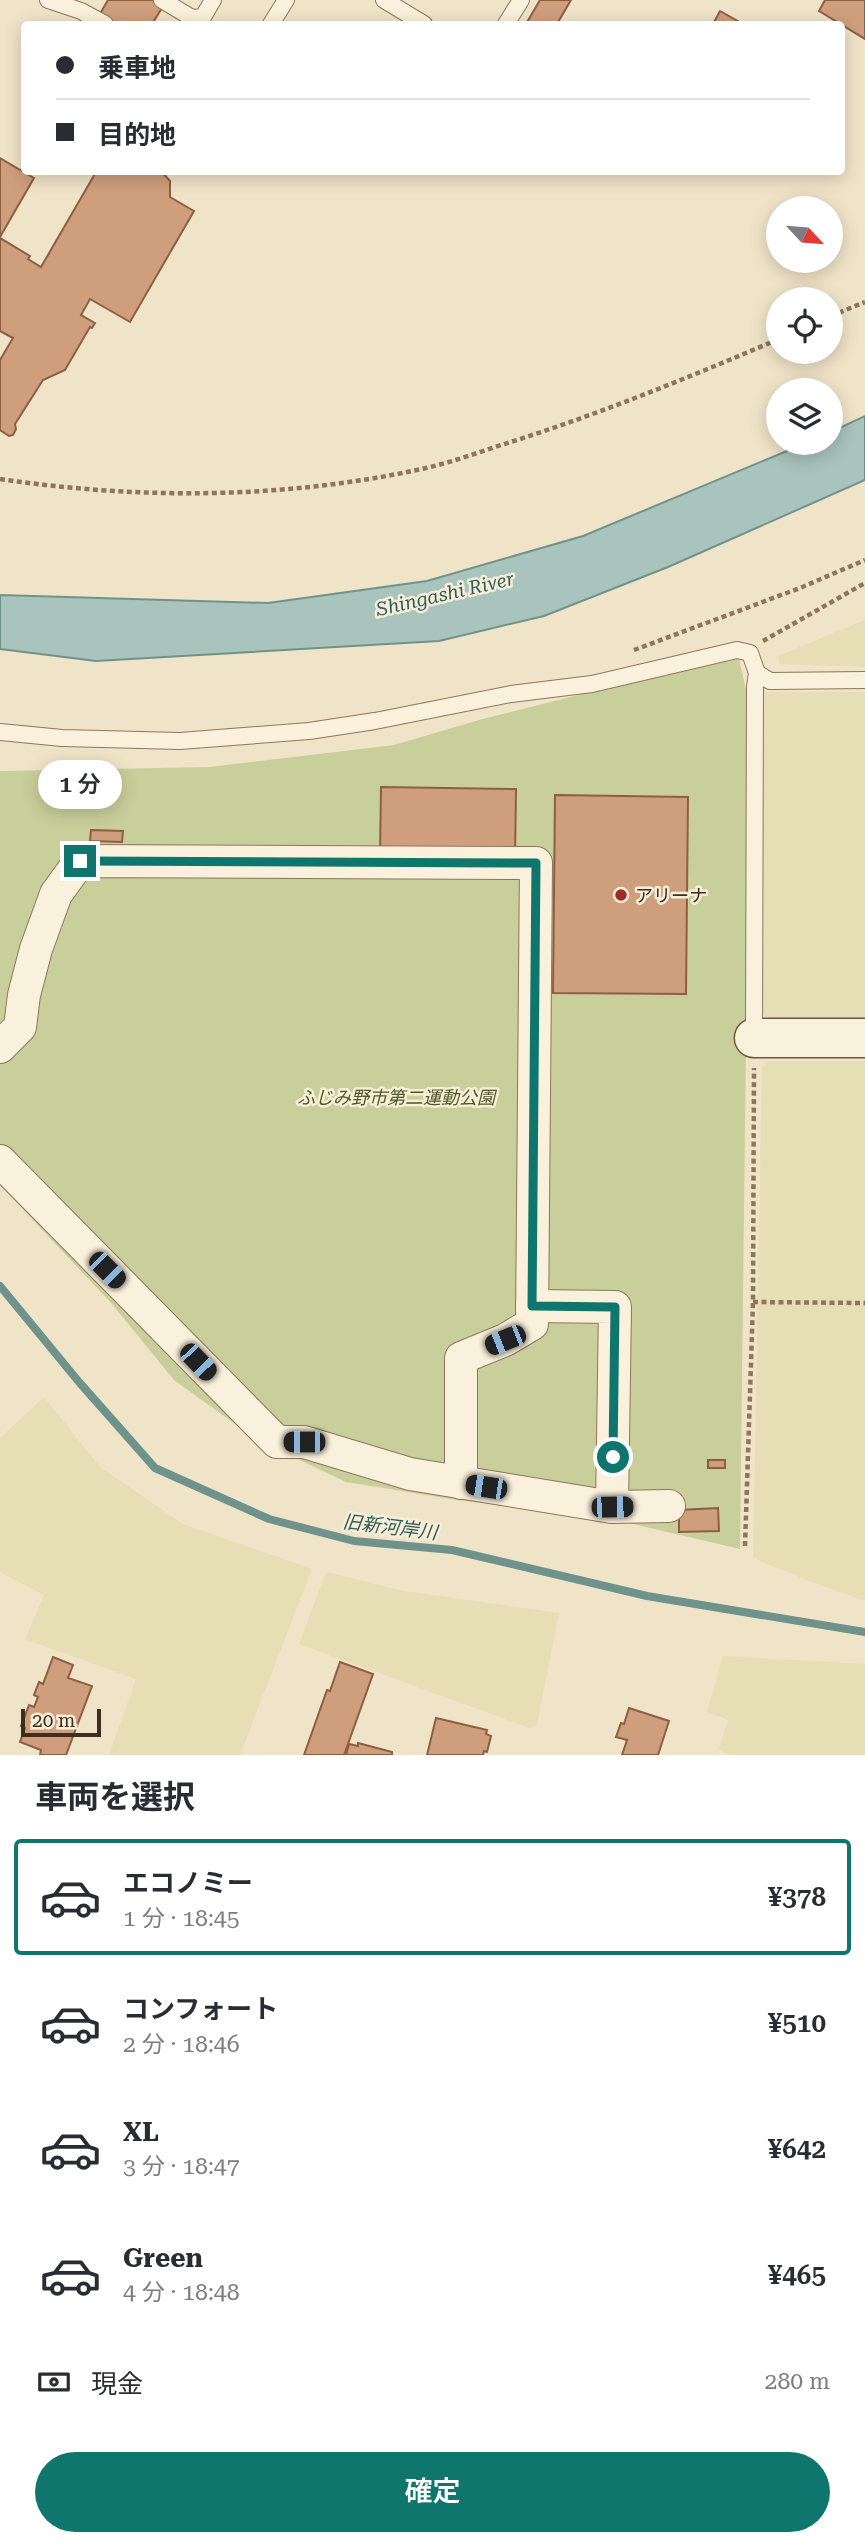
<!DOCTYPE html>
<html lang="ja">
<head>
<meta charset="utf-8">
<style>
	body { margin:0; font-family:"Roboto Serif","Noto Sans JP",serif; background:#f2f2f3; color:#2b2b33; height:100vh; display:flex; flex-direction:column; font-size:26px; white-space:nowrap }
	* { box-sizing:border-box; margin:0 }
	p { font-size:23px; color:#7c7c81 }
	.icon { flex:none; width:38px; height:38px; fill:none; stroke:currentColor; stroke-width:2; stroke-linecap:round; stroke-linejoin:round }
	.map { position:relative; height:1755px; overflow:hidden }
	.sheet { display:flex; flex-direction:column; background:#fff; flex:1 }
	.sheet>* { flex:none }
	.hud { position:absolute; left:21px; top:21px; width:824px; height:154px; border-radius:7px; box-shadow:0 4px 18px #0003; display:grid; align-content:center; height:154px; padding:0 35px; background:#fff }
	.needle { width:46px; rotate:116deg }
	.tools { position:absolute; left:766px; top:196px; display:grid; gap:14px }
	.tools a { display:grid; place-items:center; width:77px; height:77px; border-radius:50%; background:#fff; box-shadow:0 4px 18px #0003; font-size:35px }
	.scale { position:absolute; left:21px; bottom:18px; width:80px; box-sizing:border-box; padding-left:7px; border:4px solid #3d2e20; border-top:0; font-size:19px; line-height:24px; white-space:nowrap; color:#3d2e20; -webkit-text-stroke:5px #f7eed8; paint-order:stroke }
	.end { position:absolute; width:32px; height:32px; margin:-16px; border:9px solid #0f766e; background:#fff; box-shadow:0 0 0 4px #fff }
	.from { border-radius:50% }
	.bubble { position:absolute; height:49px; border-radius:24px; background:#fff; box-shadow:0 4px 18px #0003; font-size:23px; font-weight:600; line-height:49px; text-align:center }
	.car { position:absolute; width:21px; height:42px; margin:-21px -10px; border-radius:9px; box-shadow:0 0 5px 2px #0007; background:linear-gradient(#222 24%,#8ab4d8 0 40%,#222 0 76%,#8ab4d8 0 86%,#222 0) }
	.hud b { display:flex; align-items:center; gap:24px; height:66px; font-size:26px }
	.hud b+b { border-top:2px solid #e1e1e2 }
	.hud i { width:18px; height:18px; background:#2b2b33 }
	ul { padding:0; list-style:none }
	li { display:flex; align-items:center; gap:21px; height:116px; margin:0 14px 10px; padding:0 21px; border:4px solid transparent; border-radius:7px }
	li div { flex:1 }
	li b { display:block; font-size:26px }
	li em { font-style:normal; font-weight:600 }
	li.selected { border-color:#0f766e }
	li>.icon { width:63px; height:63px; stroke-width:1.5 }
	h2 { padding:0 35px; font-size:32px; line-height:84px }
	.pay { display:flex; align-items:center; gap:18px; height:77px; padding:0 35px; font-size:26px }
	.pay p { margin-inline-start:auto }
	.button { display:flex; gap:14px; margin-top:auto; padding:14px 35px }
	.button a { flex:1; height:80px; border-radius:42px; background:#0f766e; color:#fff; font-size:28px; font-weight:600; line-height:80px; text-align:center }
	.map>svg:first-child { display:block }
</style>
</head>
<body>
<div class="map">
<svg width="865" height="1755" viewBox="0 0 865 1755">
	<rect width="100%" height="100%" fill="#f0e4c8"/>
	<g fill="#e6deb5">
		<polygon points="865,620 865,667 779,664 778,656"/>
		<polygon points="764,692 865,692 865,1022 768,1021 762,1012"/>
		<polygon points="770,1061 865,1061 865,1601 812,1582 753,1558 762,1066"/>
		<polygon points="44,1397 100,1467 183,1524 312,1569 240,1755 109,1755 136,1679 25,1639 44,1595 0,1572 0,1438"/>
		<polygon points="326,1572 405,1591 559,1613 537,1724 530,1728 299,1644"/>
		<polygon points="723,1656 865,1664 865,1755 728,1755 719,1749 728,1720 707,1712"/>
	</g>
	<polygon fill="#c9cf9b" points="739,659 750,707 740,1549 599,1516 457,1500 346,1482 257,1440 174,1380 112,1304 0,1185 0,771 210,767 394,745 479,720 586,693"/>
	<polygon fill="#a9c4bc" stroke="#6f938a" stroke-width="2" points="865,416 865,480 668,567 544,616 439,641 96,661 0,649 0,595 268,603 427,581 583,536 806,443 831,443 831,432"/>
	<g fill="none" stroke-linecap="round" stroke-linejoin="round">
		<polyline stroke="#6f938a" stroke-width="8" points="0,1286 79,1382 155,1468 269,1519 354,1541 452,1550 647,1596 865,1632"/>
	</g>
	<g fill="#cf9f7d" stroke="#8d5f41" stroke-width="2">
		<polygon points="108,0 167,0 152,24 94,24"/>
		<polygon points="540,0 571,0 557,24 526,24"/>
		<polygon points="825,0 865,0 865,39 819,11"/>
		<polygon points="720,11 743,24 713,24"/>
		<polygon points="0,158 34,178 0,237"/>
		<polygon points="96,172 129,173 131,172 162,172 170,181 170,197 194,211 130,322 90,299 81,315 95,323 92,328 90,327 65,370 43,380 15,424 16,429 13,435 9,436 0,430 0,360 13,338 0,331 0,238 30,256 28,259 41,267"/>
		<polygon points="381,787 516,789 515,859 380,857"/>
		<polygon points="555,795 688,797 686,994 553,993"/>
		<polygon points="91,830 123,831 122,842 90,841"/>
		<rect x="708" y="1460" width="17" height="8"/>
		<polygon points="718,1508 719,1531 679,1532 679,1510"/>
		<polygon points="53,1657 73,1665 68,1678 92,1686 66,1755 40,1755 41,1750 20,1742 25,1728 21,1726 29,1705 34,1707 38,1697 34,1695 39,1682 43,1684"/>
		<polygon points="340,1662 373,1674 344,1755 304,1755 327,1690 330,1691"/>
		<polygon points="629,1708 669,1721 658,1755 622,1755 627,1740 616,1737 621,1723 624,1724"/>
		<polygon points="436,1718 487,1730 486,1734 491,1736 487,1752 484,1751 483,1755 427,1755"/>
		<polygon points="358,1743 392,1752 392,1755 346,1755 349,1744 358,1746"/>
	</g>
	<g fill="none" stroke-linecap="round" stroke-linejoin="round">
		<g stroke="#8d765c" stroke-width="18">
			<g id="lane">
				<polyline points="48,0 81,11 105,24"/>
				<polyline points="162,0 192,18 203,17 213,0"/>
				<polyline points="384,0 424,24"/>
				<polyline points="271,24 286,0"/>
				<polyline points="506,24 521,0"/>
				<polyline points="757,673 770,681 865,680"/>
				<polyline points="0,732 62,738 180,741 309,731 375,721 511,694 592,684 737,650 750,653 757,673 755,687 754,1038"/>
			</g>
		</g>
		<g stroke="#8d765c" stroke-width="34">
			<g id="street">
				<polyline points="0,1047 20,1027 24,995 36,949 56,894 80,861 536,863 532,1324 505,1340 461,1358 461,1483"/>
				<polyline points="0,1161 277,1442 304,1442 410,1474 612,1507 669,1506"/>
				<polyline points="532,1306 615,1307 612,1507"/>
			</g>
		</g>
		<g stroke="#6f573f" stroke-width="41">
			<polyline id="secondary" points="754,1038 865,1038"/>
		</g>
		<g stroke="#8d765c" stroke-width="4.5" stroke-dasharray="5 3.5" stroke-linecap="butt">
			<polyline points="831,316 865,302"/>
			<path d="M0 479C141 500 287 499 426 468 457 461 487 449 517 440 607 411 692 376 779 339"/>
			<polyline points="763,641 865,583"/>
			<polyline points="634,650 800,588 865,560"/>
			<polyline points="753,1302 865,1303"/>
			<polyline points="745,1546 753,1302 754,1068"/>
		</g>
		<use href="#lane" stroke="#faf1dc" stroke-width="16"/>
		<use href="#street" stroke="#faf1dc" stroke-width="32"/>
		<use href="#secondary" stroke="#faf1dc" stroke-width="38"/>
	</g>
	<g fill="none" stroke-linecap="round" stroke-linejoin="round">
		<polyline stroke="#0f766e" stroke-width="9" points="80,861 536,863 532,1306 615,1307 613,1457"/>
	</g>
	<circle fill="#9e2a2b" stroke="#f7eed8" stroke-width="2.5" cx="621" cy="895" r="7"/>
	<g text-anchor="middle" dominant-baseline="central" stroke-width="5" stroke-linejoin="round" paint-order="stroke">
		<g font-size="18" fill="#3d2e20" stroke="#f7eed8" text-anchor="start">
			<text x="635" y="895">アリーナ</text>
		</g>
		<g font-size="18" font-style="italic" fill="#4d5a26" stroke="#f7eed8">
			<text x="396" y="1097">ふじみ野市第二運動公園</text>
		</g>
		<g font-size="19" font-style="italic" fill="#2f5d5a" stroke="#f7eed8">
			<text transform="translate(445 594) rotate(-13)">Shingashi River</text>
			<text transform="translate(390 1527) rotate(7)">旧新河岸川</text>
		</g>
	</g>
</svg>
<div class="tools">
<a><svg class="needle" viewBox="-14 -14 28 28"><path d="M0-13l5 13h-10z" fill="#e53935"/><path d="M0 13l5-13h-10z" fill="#7c7c81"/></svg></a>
<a><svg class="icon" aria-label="locate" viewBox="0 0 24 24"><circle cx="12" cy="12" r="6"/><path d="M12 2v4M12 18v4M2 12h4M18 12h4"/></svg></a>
<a><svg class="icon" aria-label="layers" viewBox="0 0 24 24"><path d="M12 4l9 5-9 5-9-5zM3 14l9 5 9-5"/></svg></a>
</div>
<div class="scale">20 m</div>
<i class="end from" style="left:613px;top:1457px"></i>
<i class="end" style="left:80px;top:861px"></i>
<div class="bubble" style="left:38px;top:760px;width:84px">1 分</div>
<i class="car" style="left:107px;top:1270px;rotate:135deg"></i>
<i class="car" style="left:505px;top:1340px;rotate:248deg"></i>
<i class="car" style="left:198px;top:1362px;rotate:136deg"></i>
<i class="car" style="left:304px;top:1442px;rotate:270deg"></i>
<i class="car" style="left:486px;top:1487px;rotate:279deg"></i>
<i class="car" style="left:612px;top:1507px;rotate:89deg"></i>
<div class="hud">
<b><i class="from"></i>乗車地</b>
<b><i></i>目的地</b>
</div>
</div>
<section class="sheet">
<h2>車両を選択</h2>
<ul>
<li class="selected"><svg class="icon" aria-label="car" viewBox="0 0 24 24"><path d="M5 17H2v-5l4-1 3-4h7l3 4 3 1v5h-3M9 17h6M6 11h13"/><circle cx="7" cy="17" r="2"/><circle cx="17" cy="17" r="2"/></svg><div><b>エコノミー</b><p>1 分 · 18:45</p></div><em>¥378</em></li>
<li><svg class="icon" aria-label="car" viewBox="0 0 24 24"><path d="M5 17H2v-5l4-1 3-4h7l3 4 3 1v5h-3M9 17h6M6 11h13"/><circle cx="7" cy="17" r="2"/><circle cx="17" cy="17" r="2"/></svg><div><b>コンフォート</b><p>2 分 · 18:46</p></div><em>¥510</em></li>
<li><svg class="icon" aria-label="car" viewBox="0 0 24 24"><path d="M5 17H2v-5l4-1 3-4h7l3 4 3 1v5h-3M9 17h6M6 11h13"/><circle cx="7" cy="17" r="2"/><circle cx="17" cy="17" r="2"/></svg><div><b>XL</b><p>3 分 · 18:47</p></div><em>¥642</em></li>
<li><svg class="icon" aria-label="car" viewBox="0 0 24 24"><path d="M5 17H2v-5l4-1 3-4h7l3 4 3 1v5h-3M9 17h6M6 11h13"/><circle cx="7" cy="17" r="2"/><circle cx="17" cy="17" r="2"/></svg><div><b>Green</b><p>4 分 · 18:48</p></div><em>¥465</em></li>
</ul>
<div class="pay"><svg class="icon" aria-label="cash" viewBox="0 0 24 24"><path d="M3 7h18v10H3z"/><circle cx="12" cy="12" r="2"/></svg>現金<p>280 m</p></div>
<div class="button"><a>確定</a></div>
</section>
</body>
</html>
